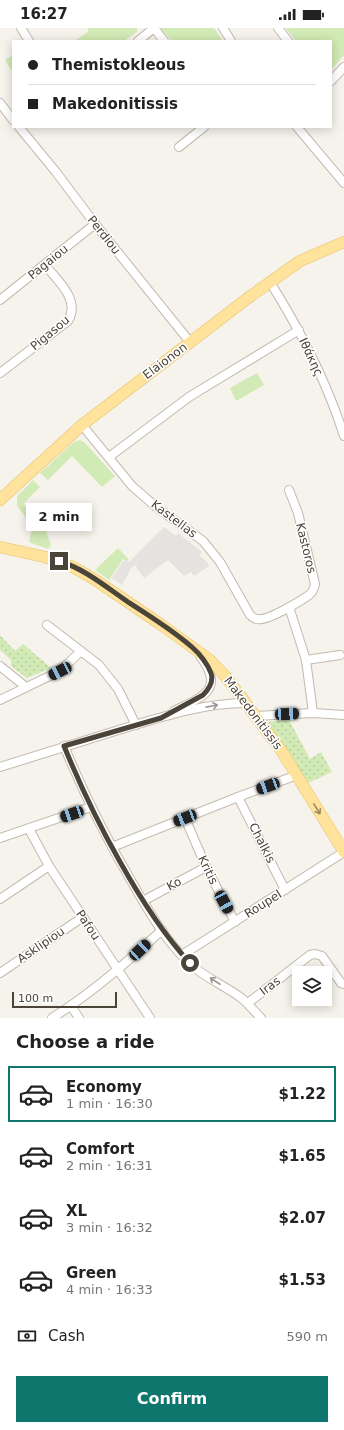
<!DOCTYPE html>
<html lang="en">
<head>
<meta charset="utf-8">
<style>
	body { margin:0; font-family:"DejaVu Sans",sans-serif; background:#f6f6f6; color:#222; height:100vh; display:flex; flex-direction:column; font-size:15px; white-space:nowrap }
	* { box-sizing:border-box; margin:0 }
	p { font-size:13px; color:#767676 }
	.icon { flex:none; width:22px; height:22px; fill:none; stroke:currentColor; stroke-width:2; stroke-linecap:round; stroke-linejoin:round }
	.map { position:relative; height:990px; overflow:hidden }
	.panel { display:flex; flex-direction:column; background:#fff; flex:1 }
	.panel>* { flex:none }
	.top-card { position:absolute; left:12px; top:12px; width:320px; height:88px; border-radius:0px; box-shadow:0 2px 10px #0003; display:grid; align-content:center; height:88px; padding:0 16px; background:#fff }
	.tools { position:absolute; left:292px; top:938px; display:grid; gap:8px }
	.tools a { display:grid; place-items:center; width:40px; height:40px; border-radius:0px; background:#fff; box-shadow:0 2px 10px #0003; font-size:20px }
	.scale { position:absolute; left:12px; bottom:10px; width:105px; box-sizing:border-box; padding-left:4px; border:2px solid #4b4439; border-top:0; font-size:11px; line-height:14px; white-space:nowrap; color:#4b4439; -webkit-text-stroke:3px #fff; paint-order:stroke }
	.end { position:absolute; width:18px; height:18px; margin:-9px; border:5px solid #4b4439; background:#fff; box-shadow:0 0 0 2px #fff }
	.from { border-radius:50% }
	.bubble { position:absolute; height:28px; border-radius:0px; background:#fff; box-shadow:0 2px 10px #0003; font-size:13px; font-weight:700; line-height:28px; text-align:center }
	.car { position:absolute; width:12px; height:24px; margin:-12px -6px; border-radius:5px; box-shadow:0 0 3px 1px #0007; background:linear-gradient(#222 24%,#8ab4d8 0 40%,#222 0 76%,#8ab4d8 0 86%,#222 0) }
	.top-card b { display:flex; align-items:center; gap:14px; height:38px; font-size:15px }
	.top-card b+b { border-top:1px solid #e0e0e0 }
	.top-card i { width:10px; height:10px; background:#222 }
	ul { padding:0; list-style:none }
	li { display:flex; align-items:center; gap:12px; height:56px; margin:0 8px 6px; padding:0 8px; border:2px solid transparent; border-radius:0px }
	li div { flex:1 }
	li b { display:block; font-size:15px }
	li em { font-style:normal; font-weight:700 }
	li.active { border-color:#0f766e }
	li>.icon { width:36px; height:36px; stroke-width:1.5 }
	h2 { padding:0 16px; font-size:18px; line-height:48px }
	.pay { display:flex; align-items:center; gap:10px; height:44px; padding:0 16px; font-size:15px }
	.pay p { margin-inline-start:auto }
	.cta { display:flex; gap:8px; margin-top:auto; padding:8px 16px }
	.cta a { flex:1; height:46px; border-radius:0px; background:#0f766e; color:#fff; font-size:16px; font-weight:700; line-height:46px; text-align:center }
	.status { display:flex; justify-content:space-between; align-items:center; height:28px; padding:0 20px; background:#fff; direction:ltr }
	.status svg { height:11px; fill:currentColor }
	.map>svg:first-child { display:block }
</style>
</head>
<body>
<div class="status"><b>16:27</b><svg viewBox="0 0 49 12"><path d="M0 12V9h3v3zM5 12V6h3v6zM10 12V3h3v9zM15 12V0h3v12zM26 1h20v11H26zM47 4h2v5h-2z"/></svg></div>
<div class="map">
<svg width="344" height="990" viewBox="0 0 344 990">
	<defs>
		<pattern id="park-dots" width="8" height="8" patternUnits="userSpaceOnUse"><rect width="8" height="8" fill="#d2eab5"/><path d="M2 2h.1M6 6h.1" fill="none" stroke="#b6ca9c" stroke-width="1.8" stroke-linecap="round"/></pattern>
	</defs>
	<rect width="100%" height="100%" fill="#f6f3ec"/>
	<g fill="#d2eab5">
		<polygon points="87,0 137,0 137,4 124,13 75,13 89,3"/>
		<polygon points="160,0 214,0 223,13 172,13"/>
		<polygon points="286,0 344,0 344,27 331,42 331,13 296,13"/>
		<polygon points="13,27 13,45 5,32"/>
		<polygon points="257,345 264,357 236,373 230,360"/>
		<polygon points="80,412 84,414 115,448 102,459 72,428 48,452 40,445 74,414"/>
		<polygon points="33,452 40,459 23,476 44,497 51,517 48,521 29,514 32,500 31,496 17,478 17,468"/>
		<polygon points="118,520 129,532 126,533 123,531 109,552 95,542"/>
	</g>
	<g fill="url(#park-dots)">
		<polygon points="0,607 15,623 23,616 51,640 27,650 11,638 11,632 0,622"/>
		<polygon points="289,692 310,731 321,724 332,744 308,755 286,719 267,694"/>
	</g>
	<polygon fill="#e5e3e0" points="164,499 176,508 178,505 202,524 199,527 207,534 209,538 194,548 191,544 184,548 168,532 144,550 136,539 137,536 131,540 122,557 112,550 123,533 129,534"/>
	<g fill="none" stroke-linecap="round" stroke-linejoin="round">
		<g stroke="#c2bbae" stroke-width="10">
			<g id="minor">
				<polyline points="21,0 29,13"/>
				<polyline points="154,0 164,13"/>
				<polyline points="223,0 231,13"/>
				<polyline points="278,0 288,13"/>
				<polyline points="138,13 154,0"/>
				<polyline points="331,53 344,39"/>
				<polyline points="0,75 13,92"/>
				<polyline points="19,99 56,144 95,196 190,314"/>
				<polyline points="297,99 344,155"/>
				<polyline points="179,119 204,99"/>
				<path d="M270 254C300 302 327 354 344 408"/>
				<polyline points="0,272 95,196"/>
				<path d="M0 345 68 293C81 272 57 252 45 237"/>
				<path d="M82 397 132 458 155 478 203 513 220 534 250 587C253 590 256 592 261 591 270 591 301 573 309 567 313 564 314 561 315 556L298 485 289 462"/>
				<polyline points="109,429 189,369 299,302"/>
				<polyline points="289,579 306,632 313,685"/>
				<polyline points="47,597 99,637 118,661 136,697"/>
				<polyline points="306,632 340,627"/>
				<polyline points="0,638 26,659"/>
				<polyline points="0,672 60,643 81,623"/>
				<path d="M174 683C202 669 226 662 200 628"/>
				<polyline points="255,688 313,685 344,687"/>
				<path d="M64 718C84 766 107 812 133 856 149 884 166 913 189 935 204 949 223 957 240 969 248 975 254 983 261 990"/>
				<path d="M0 739C41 726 83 713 125 700 164 688 205 675 246 675"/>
				<polyline points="238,769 285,862"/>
				<polyline points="185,790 206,839 235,894"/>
				<polyline points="29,801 49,838 150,990"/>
				<polyline points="0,810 91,779"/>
				<polyline points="112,819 238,769 297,747"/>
				<polyline points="0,871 49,838"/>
				<polyline points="143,873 206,839"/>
				<polyline points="182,927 344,824"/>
				<polyline points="0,945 83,889"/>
				<polyline points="248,975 310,927 315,926 322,928 341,955 344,956"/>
				<polyline points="71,978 79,990"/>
				<path d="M52 990C92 965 127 934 162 902"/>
			</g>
		</g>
		<g stroke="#e6c16a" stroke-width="12">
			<g id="major">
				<polyline points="0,472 82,397 248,270 300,233 344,214"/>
				<polyline points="0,519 45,529 73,539 94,551 163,598 210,632 226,649 281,722 344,824"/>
			</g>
		</g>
		<use href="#minor" stroke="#fff" stroke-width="8"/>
		<use href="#major" stroke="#ffe39c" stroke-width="11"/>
	</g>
	<defs><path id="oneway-shaft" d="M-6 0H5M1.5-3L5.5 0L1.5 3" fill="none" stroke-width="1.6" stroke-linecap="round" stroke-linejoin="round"/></defs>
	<g stroke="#9c9892">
		<use href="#oneway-shaft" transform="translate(212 678) rotate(-11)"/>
		<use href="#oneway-shaft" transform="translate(215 953) rotate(-147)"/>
	</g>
	<use stroke="#9c8c66" href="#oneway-shaft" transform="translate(317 781) rotate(58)"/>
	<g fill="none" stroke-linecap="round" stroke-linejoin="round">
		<path stroke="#4b4439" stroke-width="5" d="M59 533C85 541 106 559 128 574 150 588 174 603 193 620 200 626 208 637 211 645 214 654 209 661 203 667L161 690 64 718C80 757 98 795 119 832 139 868 161 904 190 935"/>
	</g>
	<g text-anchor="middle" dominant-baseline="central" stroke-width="3" stroke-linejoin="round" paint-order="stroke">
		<g font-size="12" fill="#4b4439" stroke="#fff">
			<text transform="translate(104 207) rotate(52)">Perdiou</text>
			<text transform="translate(48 234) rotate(-39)">Pagaiou</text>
			<text transform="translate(50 305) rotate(-40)">Pigasou</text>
			<text transform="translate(311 329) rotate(65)">Ιθάκης</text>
			<text transform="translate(165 333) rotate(-37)">Elaionon</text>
			<text transform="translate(174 491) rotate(37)">Kastellas</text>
			<text transform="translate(306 520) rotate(76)">Kastoros</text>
			<text transform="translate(253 685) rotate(53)">Makedonitissis</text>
			<text transform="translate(262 815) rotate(63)">Chalkis</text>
			<text transform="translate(208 842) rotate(64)">Kritis</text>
			<text transform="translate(174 856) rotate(-29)">Ko</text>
			<text transform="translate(263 876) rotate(-32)">Roupel</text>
			<text transform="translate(88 897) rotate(56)">Pafou</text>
			<text transform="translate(41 917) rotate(-34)">Asklipiou</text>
			<text transform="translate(270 958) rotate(-37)">Iras</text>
		</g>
	</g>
</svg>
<div class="tools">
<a><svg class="icon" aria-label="layers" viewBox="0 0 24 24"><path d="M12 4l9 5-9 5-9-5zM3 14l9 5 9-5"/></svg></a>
</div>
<div class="scale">100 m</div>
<i class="end from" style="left:190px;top:935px"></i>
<i class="end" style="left:59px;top:533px"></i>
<div class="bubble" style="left:26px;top:475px;width:66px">2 min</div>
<i class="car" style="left:60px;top:643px;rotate:244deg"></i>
<i class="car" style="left:287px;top:686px;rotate:87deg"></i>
<i class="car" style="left:268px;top:758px;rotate:250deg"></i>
<i class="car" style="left:72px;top:786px;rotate:251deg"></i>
<i class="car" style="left:185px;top:790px;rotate:249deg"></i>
<i class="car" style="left:224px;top:874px;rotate:152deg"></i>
<i class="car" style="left:140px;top:922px;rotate:47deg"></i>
<div class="top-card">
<b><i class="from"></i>Themistokleous</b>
<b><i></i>Makedonitissis</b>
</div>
</div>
<section class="panel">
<h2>Choose a ride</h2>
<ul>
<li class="active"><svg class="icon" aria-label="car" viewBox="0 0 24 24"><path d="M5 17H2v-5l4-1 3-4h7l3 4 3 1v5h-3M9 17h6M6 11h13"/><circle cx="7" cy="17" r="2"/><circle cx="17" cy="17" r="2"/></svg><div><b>Economy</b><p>1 min · 16:30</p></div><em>$1.22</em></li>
<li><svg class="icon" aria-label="car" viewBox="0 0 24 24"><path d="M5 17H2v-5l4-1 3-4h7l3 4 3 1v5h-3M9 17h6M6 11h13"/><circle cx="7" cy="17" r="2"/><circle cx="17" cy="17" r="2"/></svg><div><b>Comfort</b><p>2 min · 16:31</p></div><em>$1.65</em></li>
<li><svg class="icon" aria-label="car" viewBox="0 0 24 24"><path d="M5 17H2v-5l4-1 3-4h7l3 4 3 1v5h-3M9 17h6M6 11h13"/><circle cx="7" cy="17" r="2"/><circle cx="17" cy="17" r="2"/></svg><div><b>XL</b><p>3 min · 16:32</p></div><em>$2.07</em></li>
<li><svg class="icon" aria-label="car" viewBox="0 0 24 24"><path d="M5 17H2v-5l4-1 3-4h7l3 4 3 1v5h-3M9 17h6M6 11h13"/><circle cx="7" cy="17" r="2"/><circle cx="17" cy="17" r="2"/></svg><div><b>Green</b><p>4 min · 16:33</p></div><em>$1.53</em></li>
</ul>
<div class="pay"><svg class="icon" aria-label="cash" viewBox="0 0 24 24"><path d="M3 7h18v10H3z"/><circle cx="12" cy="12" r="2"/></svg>Cash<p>590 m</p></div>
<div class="cta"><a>Confirm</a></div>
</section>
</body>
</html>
